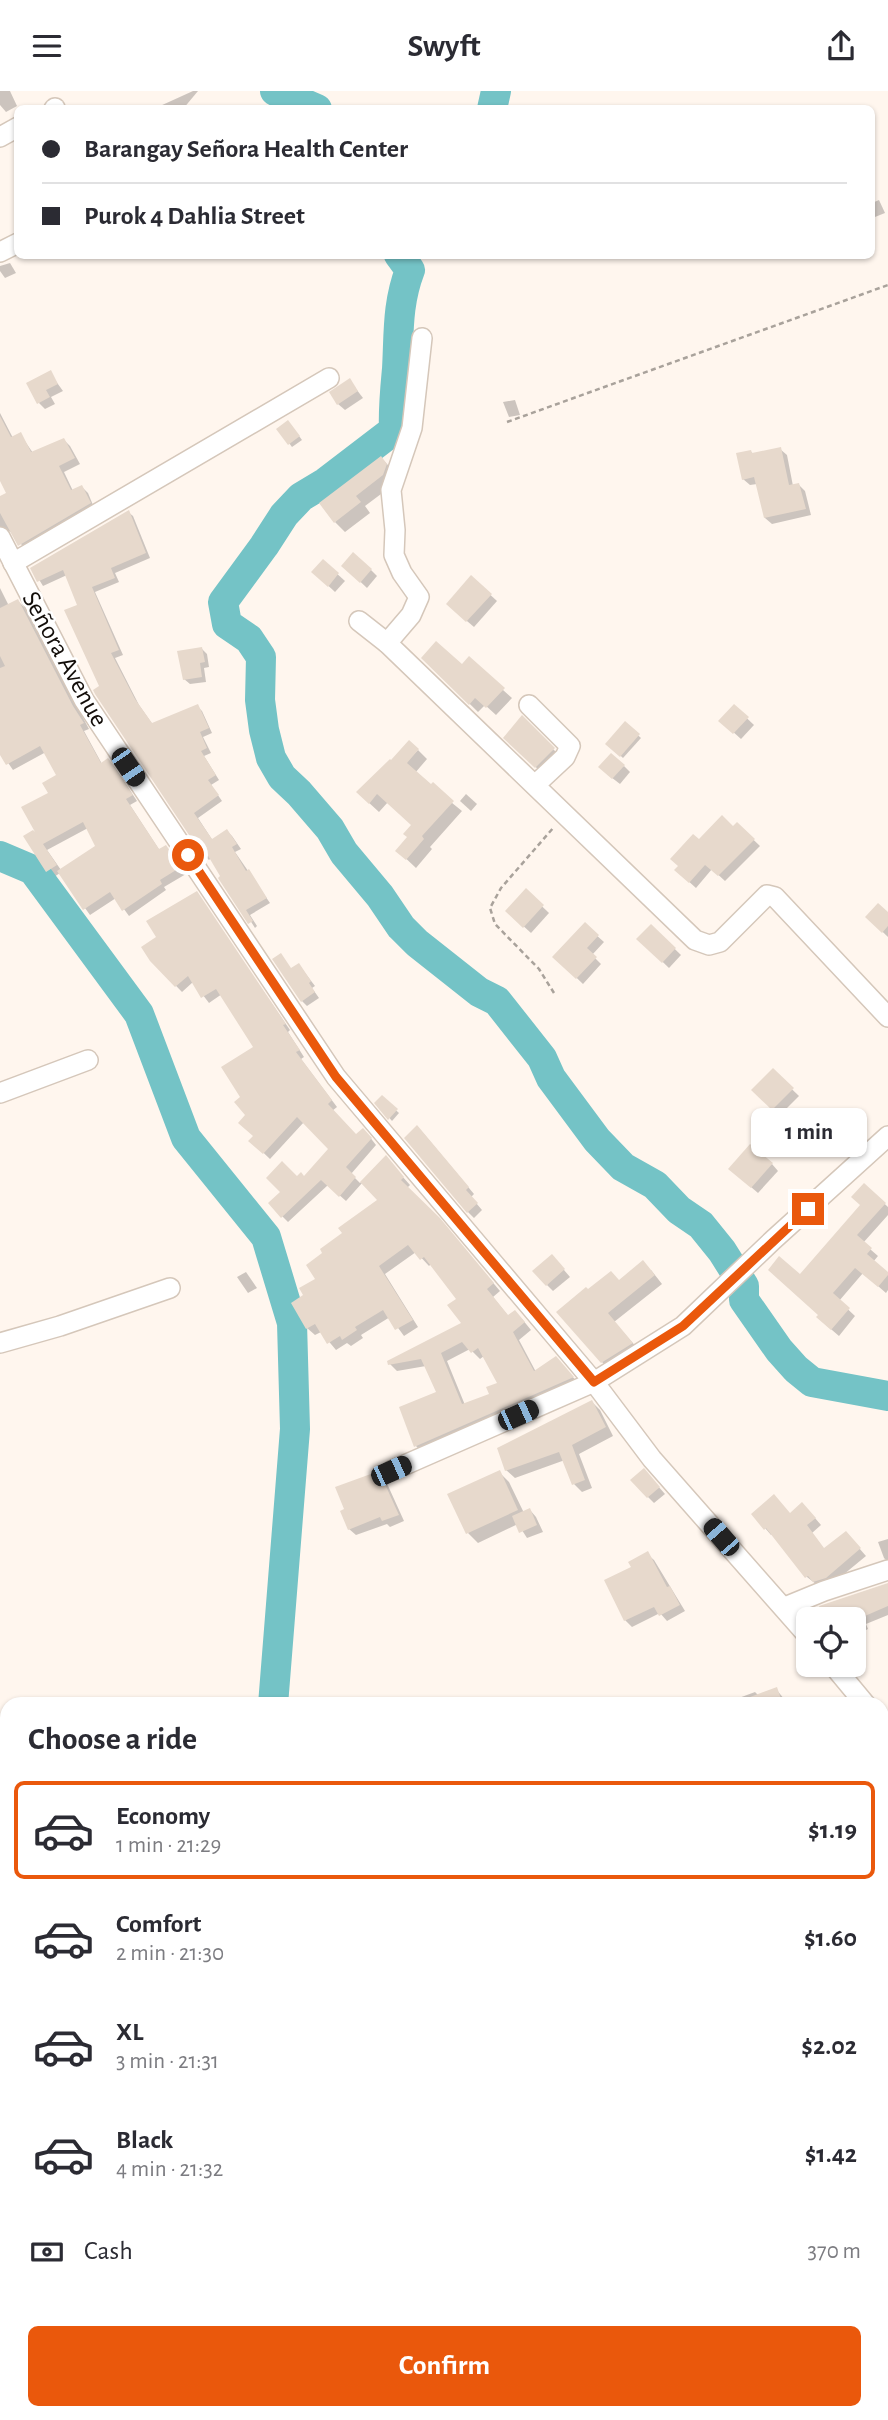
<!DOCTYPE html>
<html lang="en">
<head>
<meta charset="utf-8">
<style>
	body { margin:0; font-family:"Alegreya Sans",sans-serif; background:#f2f2f3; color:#2b2b33; height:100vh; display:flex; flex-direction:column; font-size:26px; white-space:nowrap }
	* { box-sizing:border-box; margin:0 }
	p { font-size:23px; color:#7c7c81 }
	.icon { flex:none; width:38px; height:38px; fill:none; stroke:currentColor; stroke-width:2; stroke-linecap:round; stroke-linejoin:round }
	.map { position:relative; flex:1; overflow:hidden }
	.details { position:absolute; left:0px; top:1606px; width:889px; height:723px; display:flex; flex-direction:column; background:#fff; border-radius:21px 21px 0 0; box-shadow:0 2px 5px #0004 }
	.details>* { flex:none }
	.top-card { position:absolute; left:14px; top:14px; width:861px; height:154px; border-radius:10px; box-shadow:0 2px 5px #0004; display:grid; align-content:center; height:154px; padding:0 28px; background:#fff }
	.buttons { position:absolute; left:796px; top:1516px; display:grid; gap:14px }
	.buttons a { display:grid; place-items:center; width:70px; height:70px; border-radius:10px; background:#fff; box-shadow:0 2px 5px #0004; font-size:35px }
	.end { position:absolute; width:32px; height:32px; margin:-16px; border:9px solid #ea580c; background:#fff; box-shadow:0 0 0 4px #fff }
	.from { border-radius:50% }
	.bubble { position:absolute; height:49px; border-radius:10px; background:#fff; box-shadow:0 2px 5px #0004; font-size:23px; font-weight:700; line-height:49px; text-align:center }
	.car { position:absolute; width:21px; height:42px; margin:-21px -10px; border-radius:9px; box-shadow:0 0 5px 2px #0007; background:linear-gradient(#222 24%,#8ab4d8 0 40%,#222 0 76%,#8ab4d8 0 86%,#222 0) }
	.top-card b { display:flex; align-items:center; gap:24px; height:66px; font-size:26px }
	.top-card b+b { border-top:2px solid #e1e1e2 }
	.top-card i { width:18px; height:18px; background:#2b2b33 }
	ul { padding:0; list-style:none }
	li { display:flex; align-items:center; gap:21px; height:98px; margin:0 14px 10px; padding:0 14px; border:4px solid transparent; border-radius:10px }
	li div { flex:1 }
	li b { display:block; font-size:26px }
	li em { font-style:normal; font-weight:700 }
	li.current { border-color:#ea580c }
	li>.icon { width:63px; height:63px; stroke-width:1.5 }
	h2 { padding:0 28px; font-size:32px; line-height:84px }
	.pay { display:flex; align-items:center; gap:18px; height:77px; padding:0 28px; font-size:26px }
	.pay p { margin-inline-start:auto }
	.action { display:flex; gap:14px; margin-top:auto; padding:14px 28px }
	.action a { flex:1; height:80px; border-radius:10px; background:#ea580c; color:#fff; font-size:28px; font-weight:700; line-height:80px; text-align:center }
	header { display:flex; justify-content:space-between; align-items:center; height:91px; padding:0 28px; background:#fff; font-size:32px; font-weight:700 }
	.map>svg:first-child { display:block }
</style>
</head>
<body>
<header><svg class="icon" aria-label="menu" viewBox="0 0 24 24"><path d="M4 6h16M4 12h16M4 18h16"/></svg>Swyft<svg class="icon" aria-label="share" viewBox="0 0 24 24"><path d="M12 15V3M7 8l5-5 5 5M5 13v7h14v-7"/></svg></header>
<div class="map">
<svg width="888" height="2329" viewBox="0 0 888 2329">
	<rect width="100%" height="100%" fill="#fff6ee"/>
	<g fill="#0003" fill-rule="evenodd">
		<polygon points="0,0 10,0 17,15 6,21 0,14"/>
		<polygon points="193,0 198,0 183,18 162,18 160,15"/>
		<polygon points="879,109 885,122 875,126 872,121 872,112"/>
		<polygon points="10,172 16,182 5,187 0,180 0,175"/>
		<polygon points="50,282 63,300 51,306 55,313 45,318 39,312"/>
		<polygon points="350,290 363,307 345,319 338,313"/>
		<polygon points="515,309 520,324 509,326 503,311"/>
		<polygon points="0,322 13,347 20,343 33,362 64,349 70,355 80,373 64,381 73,400 82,396 88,402 95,419 26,460 14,443 7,439 0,443 0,407 9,403 0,386"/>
		<polygon points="291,334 302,349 292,356 279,339"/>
		<polygon points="780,358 787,364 793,395 799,394 805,400 811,424 772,433 765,427 757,393 750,394 743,388 751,361 754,363"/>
		<polygon points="381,367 391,377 393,394 365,415 370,422 345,441 335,431"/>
		<polygon points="128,421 133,425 150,467 115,482 119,491 95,501 123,564 115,567 139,614 153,634 197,615 202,620 212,642 203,646 211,662 204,665 219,689 211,694 222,710 198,727 213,750 227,740 232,745 241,758 235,761 270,812 250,824 257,835 255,837 211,767 209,769 204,764 102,596 79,514 67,484 43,495 32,477"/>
		<polygon points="323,470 345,490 335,501 320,487"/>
		<polygon points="371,479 377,485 367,497 350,481"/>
		<polygon points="472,487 497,510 474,536 454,519"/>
		<path d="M0 497 9 515 18 510 24 516 89 638 84 640 102 673 108 670 114 675 137 710 130 714 160 760 166 756 186 783 164 796 166 799 129 825 116 807 90 824 60 782 54 786 48 780 25 746 40 748 50 702 58 685 46 661 13 679 0 660ZM88 737 97 756 61 779 47 759Z"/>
		<polygon points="202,558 207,563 209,576 204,577 206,591 190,593 184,588"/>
		<polygon points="423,567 462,575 503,599 512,607 496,624 485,614 478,621"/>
		<polygon points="734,615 754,634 741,648 721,630"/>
		<polygon points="522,627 559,664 541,681 505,647"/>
		<polygon points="625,633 641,647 623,667 608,653"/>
		<polygon points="418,659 427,668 415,682 462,720 430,756 432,758 416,777 398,760 409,746 413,734 388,711 379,721 367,710"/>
		<polygon points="624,675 630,681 620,693 607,683"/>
		<polygon points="466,703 477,713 471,720 460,710"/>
		<polygon points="737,733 760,755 725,790 712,778 696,797 676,779 699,751 733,737"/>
		<polygon points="526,800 549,822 531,842 507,820"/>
		<path d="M196 802 290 939 288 941 304 966 301 968 337 1016 332 1020 356 1045H369L376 1054 351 1083 360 1092 386 1067 410 1094 407 1097 447 1137 500 1200 493 1206 509 1226 522 1228 531 1239 519 1249 536 1281 563 1275 580 1294 423 1363 416 1355 401 1317 438 1302 426 1275 397 1280 390 1273 463 1233 458 1208 431 1173 429 1175 416 1161 385 1183 418 1236 404 1245 390 1226 361 1244 363 1247 351 1255 347 1252 336 1259 321 1241 315 1244 307 1237 306 1205 344 1143 380 1109 363 1091 346 1110 328 1094 288 1131 270 1113 297 1087H304L330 1058 304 1031 270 1068 251 1050 255 1045 243 1006 256 956 222 903 209 912 193 891 182 901 151 869 158 847ZM470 1258 480 1268 484 1265 500 1293 491 1304 465 1314 447 1270Z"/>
		<polygon points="888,823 888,846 867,826"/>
		<polygon points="585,834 604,851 592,864 601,873 583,893 555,866"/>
		<polygon points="651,835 681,864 669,877 639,848"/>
		<polygon points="299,874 315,895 312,897 319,907 307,915 302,910"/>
		<polygon points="773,980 799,1005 779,1025 754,999"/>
		<polygon points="382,1007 399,1022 392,1030 377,1012"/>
		<polygon points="423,1042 474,1103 471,1106 482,1119 474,1127 468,1121"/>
		<polygon points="772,1073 778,1080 758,1102 737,1084"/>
		<polygon points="864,1094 888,1116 888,1124 863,1152 878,1165 873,1171 888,1183 888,1199 886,1202 863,1182 839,1210 855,1225 839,1245 825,1233 800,1186 862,1114"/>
		<polygon points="558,1172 570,1186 553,1200 547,1194"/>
		<polygon points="651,1179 662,1193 614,1231 640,1260 610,1279 602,1271 588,1200"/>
		<polygon points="246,1181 257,1197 248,1202 237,1186"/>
		<polygon points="592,1311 600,1319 613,1345 579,1363 592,1397 582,1401 574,1393 565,1369 515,1387 506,1379"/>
		<polygon points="499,1381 509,1391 524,1422 530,1419 536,1426 543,1441 527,1447 518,1433 478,1452 468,1442"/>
		<polygon points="378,1382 385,1388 404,1430 390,1436 387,1433 356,1444 349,1438"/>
		<polygon points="650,1386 665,1403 654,1412 648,1406"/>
		<polygon points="809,1420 821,1434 812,1442 824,1458 852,1449 866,1465 832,1493 821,1497 807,1486 773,1443 771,1444 753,1423 790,1424"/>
		<polygon points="888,1448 888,1471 884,1467 878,1451"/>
		<polygon points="647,1463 654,1469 685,1520 667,1530 660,1522 632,1536 625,1529 634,1477"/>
		<polygon points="888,1493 888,1524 866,1533 868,1538 854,1545 854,1528"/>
		<polygon points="776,1598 789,1614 729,1614 728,1611 755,1601 759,1605"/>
		<polygon points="843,1608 849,1614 829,1614"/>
		<polygon points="888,1688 888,1720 882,1723 882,1689"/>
		<polygon points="888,1862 888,1905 882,1907 882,1865"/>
		<polygon points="882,1990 888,1997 888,2044 882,2028"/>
	</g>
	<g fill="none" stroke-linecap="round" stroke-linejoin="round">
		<g stroke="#74c3c6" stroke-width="30">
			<polyline points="275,0 317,18"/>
			<polyline points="492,18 496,0"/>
			<path d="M399 164 410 179C397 213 399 242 397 278 395 299 393 318 394 339L326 391 301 406 284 424 264 455 223 511 227 533 249 548 261 566 260 609 264 639 271 667 282 686 299 702 330 738 344 762 380 805 401 836 417 852 479 901 497 910 542 967 551 987 597 1049 623 1076 655 1094 679 1119 701 1134 722 1160 744 1195V1209L779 1259 796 1278 812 1291 888 1305"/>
			<polyline points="0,765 33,779 139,923 186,1047 266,1146 292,1232 295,1338 273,1614"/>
			<polyline points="293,2322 297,2329"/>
		</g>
	</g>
	<g fill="#e7d9cc" fill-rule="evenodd">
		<polygon points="51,279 58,293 46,299 50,306 37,313 26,292"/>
		<polygon points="350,287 358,300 337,314 329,301"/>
		<polygon points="0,325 11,346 21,341 31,361 64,347 75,367 59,375 71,399 82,394 91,412 18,455 0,422 0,405 6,402 0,390"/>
		<polygon points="288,329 300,345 288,354 276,338"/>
		<polygon points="781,356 789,394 799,392 806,418 764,427 754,386 742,389 736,362 751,359 752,362"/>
		<polygon points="381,365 387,373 383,384 356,405 361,411 334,432 319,412"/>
		<polygon points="129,419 146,462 111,477 115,487 92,496 119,559 111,562 135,608 152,632 198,613 209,637 200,641 207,657 201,660 216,684 208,689 219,704 194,722 212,748 227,738 237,753 232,756 246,780 249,778 267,807 246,819 253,830 248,833 218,787 220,785 207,763 203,765 95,603 93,599 99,595 64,519 77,514 63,479 37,491 30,477"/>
		<polygon points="353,461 372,478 360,492 341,475"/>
		<polygon points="323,468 339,482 328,496 311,481"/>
		<polygon points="471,484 492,503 466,531 446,513"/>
		<polygon points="18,508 73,615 84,632 80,634 101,672 108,667 133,704 126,708 159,758 166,754 181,776 160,789 162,793 122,820 110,801 83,819 57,780 95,755 83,731 43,753 57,774 46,781 23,745 33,739 35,741 21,716 48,702 42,692 56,684 40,655 6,674 0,664 0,577 5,575 0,565 0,517"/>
		<polygon points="436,550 462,573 469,565 505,597 486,617 475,607 469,614 421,567"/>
		<polygon points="202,556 205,571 200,572 202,586 183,589 177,560"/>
		<polygon points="734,613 749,626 733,643 718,630"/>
		<polygon points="522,624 555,657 535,677 503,647"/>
		<polygon points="625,630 640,643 620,666 605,653"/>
		<polygon points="409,649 419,658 407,672 431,693 433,691 454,710 422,745 424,748 406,769 395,760 407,746 403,743 411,734 377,703 369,713 356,701 390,668 391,669"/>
		<polygon points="611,662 625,674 612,688 598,676"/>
		<polygon points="722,724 733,735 737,731 755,748 718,785 705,774 689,792 674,779 678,775 670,768 693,743 699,748"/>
		<polygon points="526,797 544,814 523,837 505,820"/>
		<polygon points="197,800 286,933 283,934 300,959 296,961 332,1009 328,1013 356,1043 363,1037 372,1047 346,1076 356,1086 339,1106 321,1089 281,1127 268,1112 280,1101 266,1087 282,1070 297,1085 301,1081 304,1085 328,1058 297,1026 263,1063 248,1050 253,1045 238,1032 245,1024 234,1011 240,1006 221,976 253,956 216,898 201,907 188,885 175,896 150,870 141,856 156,846 146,830"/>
		<polygon points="878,812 888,821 888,835 882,842 865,826"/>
		<polygon points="585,831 599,844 587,857 597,866 576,888 552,866"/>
		<polygon points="651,833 676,857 662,872 636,848"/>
		<polygon points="281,862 291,877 299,872 311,890 309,892 315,901 301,911 272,868"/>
		<polygon points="773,977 794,997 772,1019 751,999"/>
		<polygon points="382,1004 398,1018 388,1029 374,1012"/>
		<polygon points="417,1034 469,1096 466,1099 478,1112 467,1122 404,1047"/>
		<polygon points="750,1053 773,1072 751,1097 728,1078"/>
		<path d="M386 1064 404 1086 401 1089 440 1127 494 1192 487 1198 508 1224 515 1219 525 1231 513 1241 534 1280 556 1265 574 1286 414 1356 399 1316 436 1301 421 1268 388 1274 387 1270 461 1232 447 1214 456 1208 424 1166 420 1169 408 1154 379 1175 413 1229 395 1239 383 1219 355 1236 357 1239 342 1249 340 1245 327 1253 315 1233 306 1238 291 1212 303 1204 299 1197 315 1188 306 1174 322 1162 320 1158 342 1142 338 1137 377 1109 360 1091ZM462 1251 471 1262 478 1257 497 1292 486 1296 489 1303 462 1313 441 1262Z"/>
		<polygon points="864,1092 886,1112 857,1144 872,1157 867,1163 888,1181 888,1184 878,1196 855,1177 833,1202 850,1217 831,1239 816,1226 818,1224 768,1179 779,1165 800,1183 860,1114 851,1106"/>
		<polygon points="552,1163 565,1178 546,1195 532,1180"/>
		<polygon points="643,1169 655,1184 608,1222 633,1252 601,1272 556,1221 586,1196 588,1198 611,1180 619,1189"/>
		<polygon points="592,1309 606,1336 572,1354 585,1389 572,1394 559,1361 505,1380 497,1357"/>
		<polygon points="644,1377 660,1396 647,1407 630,1389"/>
		<polygon points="500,1379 518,1419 466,1443 447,1403"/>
		<polygon points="379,1380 399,1424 382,1430 380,1426 348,1439 340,1420 344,1418 335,1396"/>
		<polygon points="774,1403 790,1422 802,1411 816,1427 807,1434 824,1457 846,1440 861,1457 826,1487 813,1491 808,1485 805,1487 766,1437 764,1439 751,1423"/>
		<polygon points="530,1417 537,1434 519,1442 512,1425"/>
		<polygon points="648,1460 667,1496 670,1495 680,1514 659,1525 654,1516 624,1530 604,1489 631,1476 628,1471"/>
		<polygon points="888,1492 888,1515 858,1528 824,1528 819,1515"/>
		<polygon points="777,1596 783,1614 735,1614 734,1612"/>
	</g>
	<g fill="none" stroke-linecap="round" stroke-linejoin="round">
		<g stroke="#d5c7ba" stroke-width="12">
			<g id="service">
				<polyline points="882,2134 888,2131"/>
				<polyline points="0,2284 7,2277"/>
			</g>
		</g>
		<g stroke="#d5c7ba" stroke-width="22">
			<g id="minor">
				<polyline points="54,18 55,17"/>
				<polyline points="0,46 18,36"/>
				<polyline points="0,161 18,152"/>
				<polyline points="0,446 84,609 336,986 594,1291 652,1368 808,1545"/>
				<polyline points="13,472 329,287"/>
				<polyline points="359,530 387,552 695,849 709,854 720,851 767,804 775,806 888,926"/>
				<polyline points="387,552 411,524 419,506 402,482 394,464 395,439 391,399 412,337 422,247"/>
				<polyline points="529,614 570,655 565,666 535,694"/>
				<polyline points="0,1002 88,969"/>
				<polyline points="0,1252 60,1235 170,1197"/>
				<polyline points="391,1380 594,1291 683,1235 773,1149 888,1045"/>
				<polyline points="785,1516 824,1500 888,1479"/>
				<polyline points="832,1573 866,1614"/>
				<polyline points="882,1632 888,1639"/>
				<polyline points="882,1676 888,1674"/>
				<polyline points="882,1974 888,1972"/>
			</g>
		</g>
		<g stroke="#a9a29b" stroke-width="2.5" stroke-dasharray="5 3.5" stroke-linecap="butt">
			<polyline points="507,331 888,194"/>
			<polyline points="554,902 539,878 495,833 490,817 501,797 554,736"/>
		</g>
		<use href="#service" stroke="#fff" stroke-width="10"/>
		<use href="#minor" stroke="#fff" stroke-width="19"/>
	</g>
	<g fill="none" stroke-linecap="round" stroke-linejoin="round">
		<polyline stroke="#ea580c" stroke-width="9" points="188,764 336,986 594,1291 683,1235 808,1118"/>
	</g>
	<g text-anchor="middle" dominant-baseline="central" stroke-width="5" stroke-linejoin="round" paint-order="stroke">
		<g font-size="26" fill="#120d09" stroke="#fff">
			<text transform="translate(65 568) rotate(61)">Señora Avenue</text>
		</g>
	</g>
</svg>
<div class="buttons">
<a><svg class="icon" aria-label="locate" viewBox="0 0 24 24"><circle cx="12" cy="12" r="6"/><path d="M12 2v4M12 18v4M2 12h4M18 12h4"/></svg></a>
</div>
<i class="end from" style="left:188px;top:764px"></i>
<i class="end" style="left:808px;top:1118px"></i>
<div class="bubble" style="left:751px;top:1017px;width:116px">1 min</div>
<i class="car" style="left:128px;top:676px;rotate:146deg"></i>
<i class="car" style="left:518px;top:1324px;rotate:66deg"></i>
<i class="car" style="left:391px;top:1380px;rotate:66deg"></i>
<i class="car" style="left:721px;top:1446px;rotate:319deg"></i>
<div class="top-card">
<b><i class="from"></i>Barangay Señora Health Center</b>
<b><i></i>Purok 4 Dahlia Street</b>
</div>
<section class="details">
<h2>Choose a ride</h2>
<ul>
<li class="current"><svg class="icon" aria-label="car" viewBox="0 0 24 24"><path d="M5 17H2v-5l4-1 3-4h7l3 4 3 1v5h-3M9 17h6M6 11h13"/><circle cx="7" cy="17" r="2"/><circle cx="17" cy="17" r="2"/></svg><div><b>Economy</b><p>1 min · 21:29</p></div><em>$1.19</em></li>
<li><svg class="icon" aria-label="car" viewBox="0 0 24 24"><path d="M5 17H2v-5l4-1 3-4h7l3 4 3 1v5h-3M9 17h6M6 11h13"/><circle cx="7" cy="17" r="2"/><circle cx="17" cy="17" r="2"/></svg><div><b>Comfort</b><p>2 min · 21:30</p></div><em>$1.60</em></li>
<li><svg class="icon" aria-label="car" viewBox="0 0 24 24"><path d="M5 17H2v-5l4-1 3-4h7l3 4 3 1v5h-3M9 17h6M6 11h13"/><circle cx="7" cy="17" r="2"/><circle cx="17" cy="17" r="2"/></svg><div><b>XL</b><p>3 min · 21:31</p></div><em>$2.02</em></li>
<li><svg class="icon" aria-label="car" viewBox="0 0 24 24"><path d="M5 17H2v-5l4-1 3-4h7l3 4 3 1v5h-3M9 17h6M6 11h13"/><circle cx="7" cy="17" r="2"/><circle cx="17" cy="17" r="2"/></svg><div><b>Black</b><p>4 min · 21:32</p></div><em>$1.42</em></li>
</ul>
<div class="pay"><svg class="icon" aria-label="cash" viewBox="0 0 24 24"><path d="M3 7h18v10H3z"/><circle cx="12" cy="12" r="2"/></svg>Cash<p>370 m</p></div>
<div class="action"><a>Confirm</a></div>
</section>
</div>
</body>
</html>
